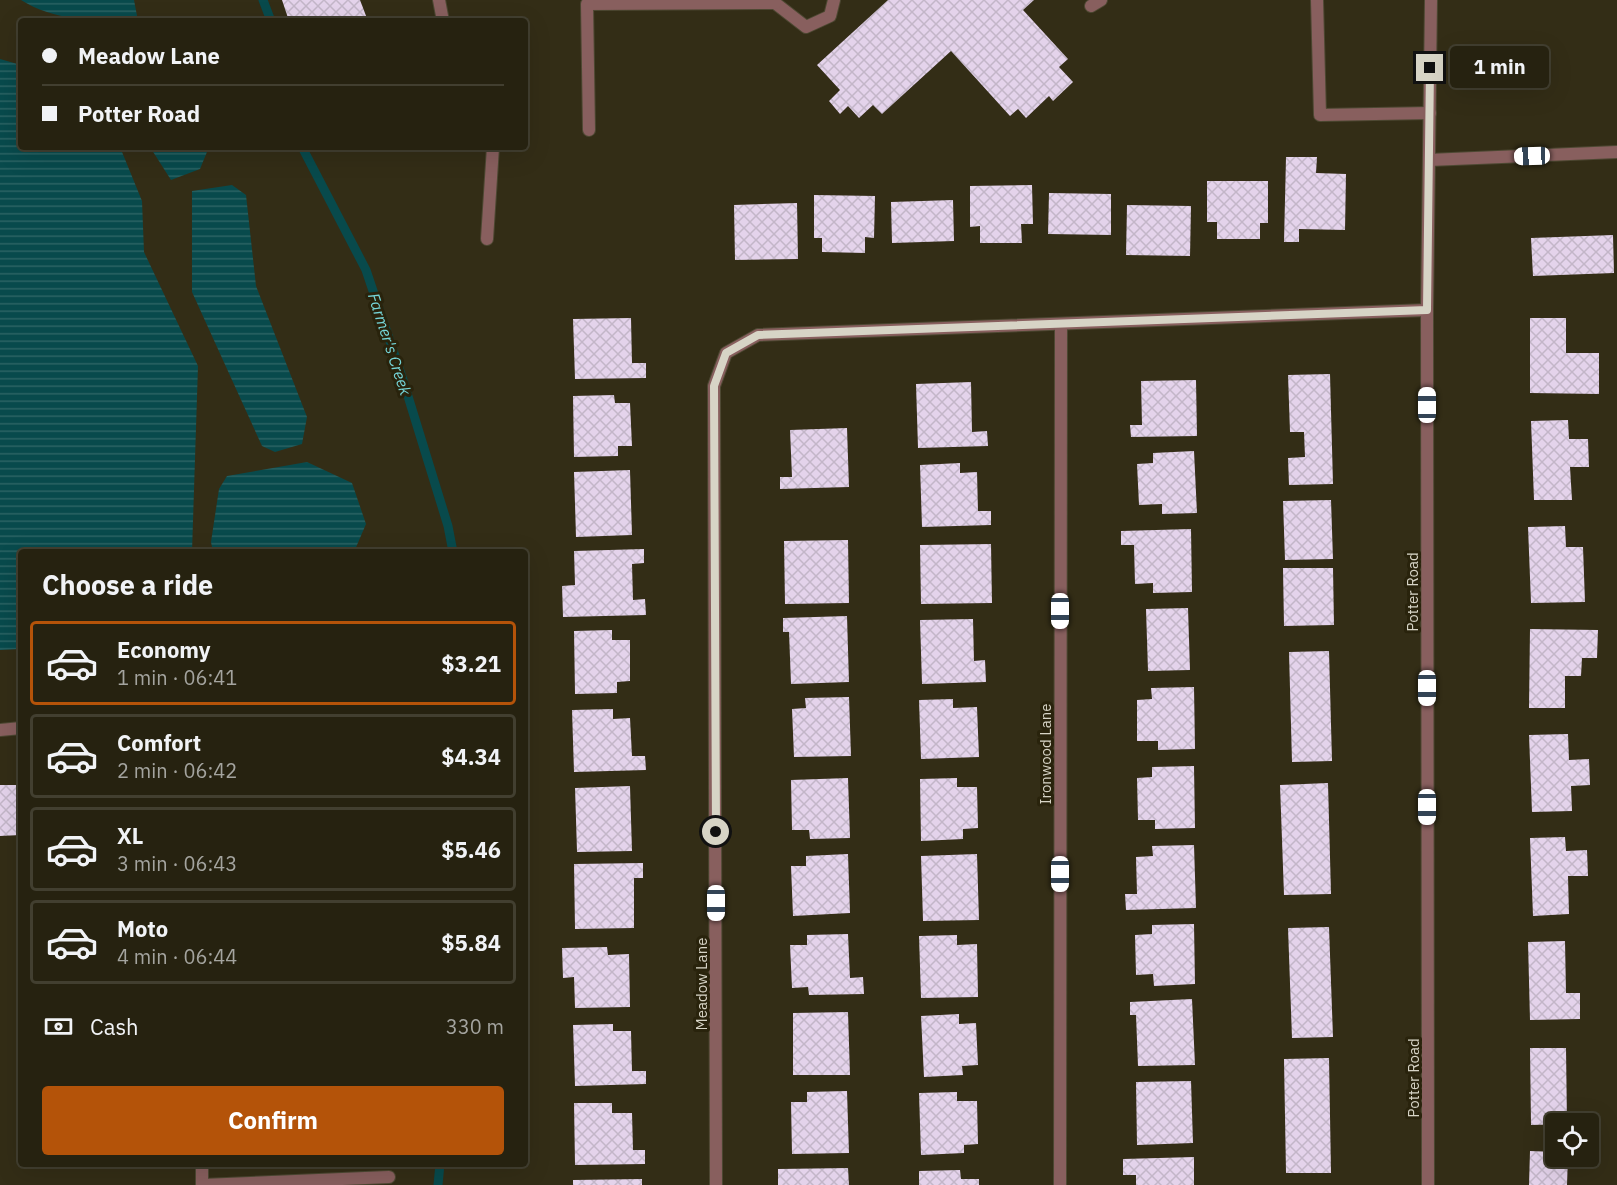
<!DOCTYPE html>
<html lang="en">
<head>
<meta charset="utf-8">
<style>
	body { margin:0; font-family:"IBM Plex Sans",sans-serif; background:#2e2a19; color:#f1f3f6; height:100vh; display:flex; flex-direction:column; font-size:22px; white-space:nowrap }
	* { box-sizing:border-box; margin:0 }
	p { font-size:20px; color:#a4a49f }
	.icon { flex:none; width:33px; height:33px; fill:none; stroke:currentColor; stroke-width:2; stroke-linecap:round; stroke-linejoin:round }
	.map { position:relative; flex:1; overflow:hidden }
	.details { position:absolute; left:18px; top:549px; width:510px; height:618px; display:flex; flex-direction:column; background:#262210; border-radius:6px; box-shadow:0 6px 24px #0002,0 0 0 2px #423f30 }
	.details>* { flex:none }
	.banner { position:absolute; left:18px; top:18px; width:510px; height:132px; border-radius:6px; box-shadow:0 6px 24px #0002,0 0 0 2px #423f30; display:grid; align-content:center; height:132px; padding:0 24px; background:#262210 }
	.fabs { position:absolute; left:1545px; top:1113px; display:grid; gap:12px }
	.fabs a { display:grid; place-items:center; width:54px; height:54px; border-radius:6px; background:#262210; box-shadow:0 6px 24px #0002,0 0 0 2px #423f30; font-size:30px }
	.end { position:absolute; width:27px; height:27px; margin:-14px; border:8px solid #d7d4c6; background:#111; box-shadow:0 0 0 3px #111 }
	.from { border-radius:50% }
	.bubble { position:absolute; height:42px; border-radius:6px; background:#262210; box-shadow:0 6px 24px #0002,0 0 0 2px #423f30; font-size:20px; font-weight:700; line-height:42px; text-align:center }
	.car { position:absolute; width:18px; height:36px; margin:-18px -9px; border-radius:8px; box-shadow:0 0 4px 2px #0007; background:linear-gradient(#fff 24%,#345 0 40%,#fff 0 76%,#345 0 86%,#fff 0) }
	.banner b { display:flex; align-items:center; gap:21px; height:57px; font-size:22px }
	.banner b+b { border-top:2px solid #423f30 }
	.banner i { width:15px; height:15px; background:#f1f3f6 }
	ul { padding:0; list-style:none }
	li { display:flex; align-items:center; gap:18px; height:84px; margin:0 12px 9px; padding:0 12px; border:3px solid #423f30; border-radius:6px }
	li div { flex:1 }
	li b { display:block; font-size:22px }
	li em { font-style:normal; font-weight:700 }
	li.on { border-color:#b45309 }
	li>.icon { width:54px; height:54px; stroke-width:1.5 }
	h2 { padding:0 24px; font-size:27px; line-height:72px }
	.pay { display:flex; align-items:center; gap:15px; height:66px; padding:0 24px; font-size:22px }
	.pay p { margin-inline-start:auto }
	.button { display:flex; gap:12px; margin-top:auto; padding:12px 24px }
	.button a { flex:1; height:69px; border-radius:6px; background:#b45309; color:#fff; font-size:24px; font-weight:700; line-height:69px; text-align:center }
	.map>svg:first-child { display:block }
</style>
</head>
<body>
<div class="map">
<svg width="1617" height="1185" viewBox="0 0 1617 1185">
	<defs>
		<pattern id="water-rules" width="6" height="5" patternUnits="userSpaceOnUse" patternTransform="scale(1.5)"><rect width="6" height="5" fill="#084a4c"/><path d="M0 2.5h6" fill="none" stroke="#2b6364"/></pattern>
		<pattern id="building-cross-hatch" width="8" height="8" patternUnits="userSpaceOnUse" patternTransform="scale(1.5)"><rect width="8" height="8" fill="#e4d3eb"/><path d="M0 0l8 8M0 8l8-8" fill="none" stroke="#c3b6c8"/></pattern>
	</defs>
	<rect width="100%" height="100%" fill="#332d16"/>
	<g fill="url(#water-rules)">
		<path d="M21 0H134L138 21C99 21 56 22 21 0Z"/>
		<polygon points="0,59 21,65 21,147 120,147 142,201 144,252 198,366 192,552 21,552 21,649 0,650"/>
		<polygon points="150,147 209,147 200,169 171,180"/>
		<polygon points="232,185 246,195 256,286 307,417 302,444 275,452 262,446 192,292 192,191"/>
		<polygon points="307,462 352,483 366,524 354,552 213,552 211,542 219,489 227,476"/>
	</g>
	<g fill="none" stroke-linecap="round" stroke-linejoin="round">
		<g stroke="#084a4c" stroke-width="9">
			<polyline points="263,0 271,21"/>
			<polyline points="302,147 366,270 403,380 448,526 453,552"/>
			<polyline points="438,1185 440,1164"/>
		</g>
	</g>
	<g fill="url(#building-cross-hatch)">
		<polygon points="282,0 360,0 368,21 289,21"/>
		<polygon points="888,0 1034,0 1023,10 1068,59 1059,67 1073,82 1053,101 1049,96 1026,118 1018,109 1010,116 951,51 882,114 873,105 859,118 848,106 840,114 829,101 840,90 817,65"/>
		<polygon points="1286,157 1317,157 1316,173 1346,174 1345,230 1299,229 1299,242 1284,242"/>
		<polygon points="1207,181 1268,181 1268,223 1260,223 1260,239 1217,239 1217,222 1207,222"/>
		<polygon points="1032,185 1033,224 1021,224 1022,243 980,243 980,226 970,227 970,186"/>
		<polygon points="1049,193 1111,194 1111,235 1048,234"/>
		<polygon points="814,195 875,196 874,238 865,237 865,253 822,252 822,238 814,238"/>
		<polygon points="953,200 954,241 892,243 891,202"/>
		<polygon points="797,203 798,259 735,260 734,205"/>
		<polygon points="1127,205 1191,206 1190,256 1126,255"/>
		<polygon points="1613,235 1614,273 1533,276 1531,238"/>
		<polygon points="631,318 632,363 646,363 646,378 575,379 573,319"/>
		<polygon points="1530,318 1566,318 1566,353 1599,353 1599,394 1530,393"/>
		<polygon points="1330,374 1333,484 1289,485 1288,458 1305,457 1304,432 1290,432 1288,375"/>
		<polygon points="1196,380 1197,436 1131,437 1130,425 1142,425 1141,381"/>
		<polygon points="971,382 972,432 987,431 988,446 918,448 916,384"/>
		<polygon points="614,395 615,403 630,403 632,446 618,446 618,456 574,457 573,396"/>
		<polygon points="1568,420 1569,439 1588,439 1589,467 1570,467 1572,500 1534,500 1531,421"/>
		<polygon points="847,428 849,487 780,489 780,477 792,477 790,430"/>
		<polygon points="1194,451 1197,513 1162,514 1162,504 1139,505 1137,464 1153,463 1153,453"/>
		<polygon points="960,463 960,473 977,472 978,511 991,511 991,525 922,527 920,465"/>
		<polygon points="630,470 632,535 576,537 574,472"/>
		<polygon points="1331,500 1333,559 1285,560 1283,501"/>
		<polygon points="1565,526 1566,547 1583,547 1585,602 1531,603 1528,527"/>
		<polygon points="1191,529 1192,592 1153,593 1153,583 1135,584 1134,545 1121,545 1121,531"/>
		<polygon points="848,540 849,603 785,604 784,541"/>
		<polygon points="991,544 992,603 921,604 920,545"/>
		<polygon points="644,549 644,563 632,564 633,600 645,599 646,615 563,617 562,586 575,585 574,551"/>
		<polygon points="1283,568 1333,568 1334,625 1284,626"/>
		<polygon points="1188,608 1190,670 1148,671 1146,609"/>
		<polygon points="847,616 849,682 791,684 789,632 783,632 783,618"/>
		<polygon points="973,619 974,661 985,660 986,682 922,684 920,620"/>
		<polygon points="1530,629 1598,630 1597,658 1582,658 1581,676 1565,676 1565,708 1529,708"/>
		<polygon points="612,630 612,640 630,640 630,681 617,682 617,693 575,694 574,631"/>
		<polygon points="1329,651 1332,761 1292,762 1289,652"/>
		<polygon points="1194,687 1195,749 1158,750 1158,741 1137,741 1137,700 1152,699 1151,688"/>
		<polygon points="849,697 851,756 794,757 792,709 806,708 805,698"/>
		<polygon points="953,699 953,708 977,707 979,757 921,759 919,700"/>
		<polygon points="613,709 613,719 630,718 632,756 645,756 646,770 574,772 572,710"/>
		<polygon points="1568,734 1569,760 1589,759 1590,785 1571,786 1572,811 1532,812 1529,735"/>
		<polygon points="1194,766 1195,828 1155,829 1155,820 1138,820 1137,778 1152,777 1152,767"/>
		<polygon points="848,778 850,838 810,839 809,830 792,830 791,780"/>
		<polygon points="957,778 957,787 977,787 978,828 963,829 963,839 921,841 920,779"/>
		<polygon points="1328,783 1331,894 1284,895 1280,785"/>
		<polygon points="0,785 21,785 21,835 0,836"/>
		<polygon points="630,786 632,851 577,852 575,788"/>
		<polygon points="1565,837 1566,851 1587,850 1588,876 1568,876 1569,914 1533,916 1530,838"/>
		<polygon points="1194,845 1196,908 1126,910 1125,894 1137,894 1136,857 1153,856 1152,846"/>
		<polygon points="848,854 850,913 793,916 791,866 806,866 806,856"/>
		<polygon points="977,854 979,920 923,921 921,856"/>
		<polygon points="643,863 643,878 634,878 634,928 575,929 574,864"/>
		<polygon points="1194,924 1195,984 1154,986 1153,974 1136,975 1135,935 1152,934 1152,925"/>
		<polygon points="1329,927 1333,1037 1292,1038 1288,928"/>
		<polygon points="848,934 850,978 863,977 864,994 809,995 808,987 792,988 790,945 807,945 807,935"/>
		<polygon points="957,935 957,945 977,944 978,997 921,998 919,936"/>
		<polygon points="1565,941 1566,993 1580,993 1580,1019 1530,1020 1528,942"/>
		<polygon points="607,947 608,955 629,954 630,1007 575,1008 574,977 563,978 562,948"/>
		<polygon points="1192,999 1195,1065 1138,1066 1136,1015 1130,1015 1130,1002"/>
		<polygon points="848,1012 850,1075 793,1075 793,1013"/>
		<polygon points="959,1014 959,1024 976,1023 978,1065 962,1066 963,1075 924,1077 921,1016"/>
		<polygon points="613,1024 613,1031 631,1031 632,1071 646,1071 646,1084 575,1086 573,1025"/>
		<polygon points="1530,1048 1566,1048 1567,1124 1531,1125"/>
		<polygon points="1329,1058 1331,1173 1286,1173 1284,1059"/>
		<polygon points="1191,1081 1193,1143 1137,1145 1136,1082"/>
		<polygon points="847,1091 849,1153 792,1154 791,1102 807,1102 807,1092"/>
		<polygon points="957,1092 957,1101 977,1101 978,1144 964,1145 964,1153 921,1155 919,1093"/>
		<polygon points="574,1103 612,1103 612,1113 632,1113 633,1150 645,1150 645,1164 575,1165"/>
		<polygon points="1530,1151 1556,1152 1556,1156 1568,1156 1567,1185 1529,1185"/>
		<polygon points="1194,1157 1194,1185 1136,1185 1136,1175 1123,1175 1123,1159"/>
		<polygon points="848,1168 849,1185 778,1185 778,1169"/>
		<polygon points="960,1170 961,1179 979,1179 979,1185 919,1185 919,1171"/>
		<polygon points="642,1179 642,1185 573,1185 573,1180"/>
	</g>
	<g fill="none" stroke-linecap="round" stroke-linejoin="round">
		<g stroke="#4d4832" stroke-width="14">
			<g id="lane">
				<polyline points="439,0 443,21"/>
				<polyline points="1317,0 1320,115 1430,113"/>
				<polyline points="775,3 806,27 830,16 834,0"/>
				<polyline points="1091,6 1101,0"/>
				<polyline points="589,130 587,4 775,3 775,0"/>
				<polyline points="487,239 493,147"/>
			</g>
		</g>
		<g stroke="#4d4832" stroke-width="14">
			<g id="street">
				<polyline points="1429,160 1617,152"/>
				<polyline points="0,730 21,728"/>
				<polyline points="202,1164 202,1185"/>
				<polyline points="203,1185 389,1177"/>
				<polyline points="716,1185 714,386 726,353 758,335 1427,310"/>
				<polyline points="1060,1185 1061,324"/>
				<polyline points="1428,1185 1427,310 1431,0"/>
			</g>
		</g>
		<use href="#lane" stroke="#885f5e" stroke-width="12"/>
		<use href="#street" stroke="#885f5e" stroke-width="12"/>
	</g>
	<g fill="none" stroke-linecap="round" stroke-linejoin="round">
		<polyline stroke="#d7d4c6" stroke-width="8" points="716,832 714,386 726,353 758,335 1427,310 1430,68"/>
	</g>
	<g text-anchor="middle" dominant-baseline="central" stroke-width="6" stroke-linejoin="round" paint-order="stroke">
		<g font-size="15" fill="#d7d4c6" stroke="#29230c">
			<text transform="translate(1412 592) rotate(-90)">Potter Road</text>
			<text transform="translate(1045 754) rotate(-90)">Ironwood Lane</text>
			<text transform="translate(701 984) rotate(-90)">Meadow Lane</text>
			<text transform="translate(1413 1078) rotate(-90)">Potter Road</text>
		</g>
		<g font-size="16" font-style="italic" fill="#75d4d7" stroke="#29230c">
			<text transform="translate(390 344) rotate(72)">Farmer's Creek</text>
		</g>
	</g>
</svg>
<div class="fabs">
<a><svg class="icon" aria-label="locate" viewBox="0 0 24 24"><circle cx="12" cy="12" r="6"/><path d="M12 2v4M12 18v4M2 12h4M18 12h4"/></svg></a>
</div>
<i class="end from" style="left:716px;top:832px"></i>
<i class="end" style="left:1430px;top:68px"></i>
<div class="bubble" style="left:1450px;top:46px;width:99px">1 min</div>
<i class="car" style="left:1532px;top:156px;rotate:268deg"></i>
<i class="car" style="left:1427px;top:405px;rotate:0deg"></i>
<i class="car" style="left:1060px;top:611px;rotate:180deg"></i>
<i class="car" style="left:1427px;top:688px;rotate:180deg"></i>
<i class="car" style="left:1427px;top:807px;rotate:180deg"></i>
<i class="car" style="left:1060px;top:874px;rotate:180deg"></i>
<i class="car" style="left:716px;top:903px;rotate:180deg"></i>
<div class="banner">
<b><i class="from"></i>Meadow Lane</b>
<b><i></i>Potter Road</b>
</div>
<section class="details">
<h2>Choose a ride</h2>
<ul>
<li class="on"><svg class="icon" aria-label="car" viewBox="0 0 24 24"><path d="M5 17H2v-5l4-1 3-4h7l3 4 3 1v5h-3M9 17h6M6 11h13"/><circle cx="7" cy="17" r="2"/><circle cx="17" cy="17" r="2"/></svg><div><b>Economy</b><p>1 min · 06:41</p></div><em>$3.21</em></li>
<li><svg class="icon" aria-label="car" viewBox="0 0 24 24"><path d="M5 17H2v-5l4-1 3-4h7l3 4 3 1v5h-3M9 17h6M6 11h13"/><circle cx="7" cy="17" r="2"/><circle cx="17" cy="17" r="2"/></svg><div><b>Comfort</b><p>2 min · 06:42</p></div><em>$4.34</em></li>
<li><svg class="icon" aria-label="car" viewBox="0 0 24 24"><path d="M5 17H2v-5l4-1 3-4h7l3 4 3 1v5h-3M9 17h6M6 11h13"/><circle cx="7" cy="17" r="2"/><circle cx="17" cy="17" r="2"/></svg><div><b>XL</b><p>3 min · 06:43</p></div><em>$5.46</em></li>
<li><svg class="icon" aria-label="car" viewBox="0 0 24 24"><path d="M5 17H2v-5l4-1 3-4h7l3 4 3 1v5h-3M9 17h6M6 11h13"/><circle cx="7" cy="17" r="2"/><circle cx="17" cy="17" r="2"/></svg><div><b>Moto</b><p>4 min · 06:44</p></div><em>$5.84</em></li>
</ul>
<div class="pay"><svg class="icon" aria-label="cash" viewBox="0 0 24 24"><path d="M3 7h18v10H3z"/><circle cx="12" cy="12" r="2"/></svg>Cash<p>330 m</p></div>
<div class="button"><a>Confirm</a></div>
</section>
</div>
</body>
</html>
